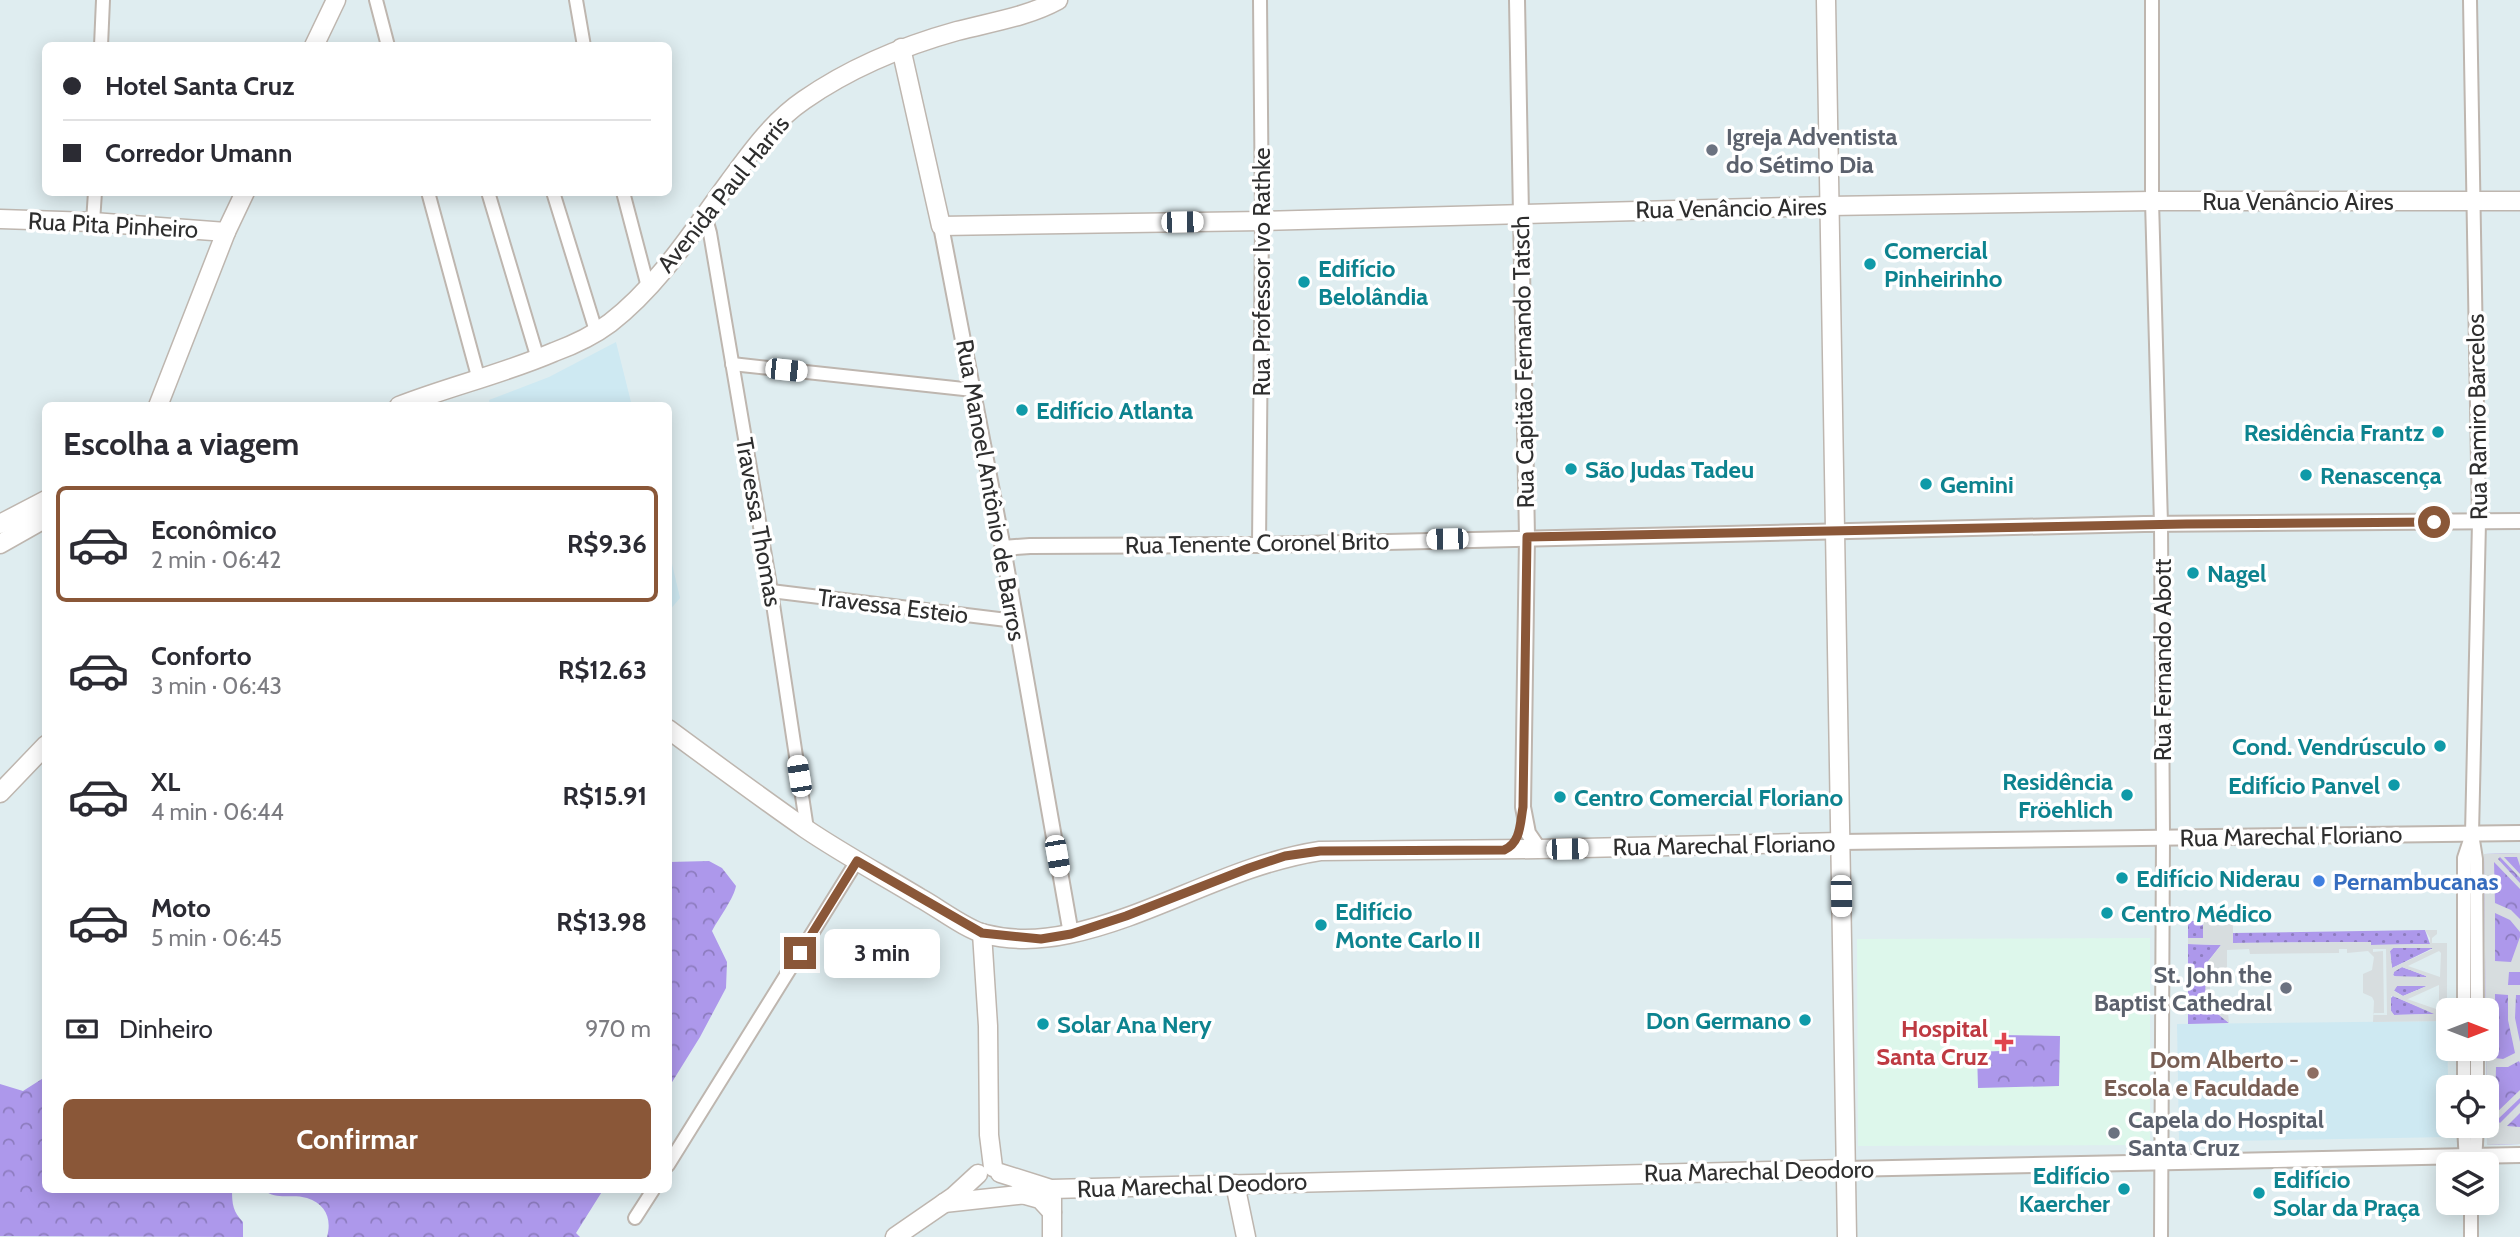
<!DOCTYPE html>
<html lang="pt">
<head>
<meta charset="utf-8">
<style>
	body { margin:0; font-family:Cabin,sans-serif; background:#f2f2f3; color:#2b2b33; height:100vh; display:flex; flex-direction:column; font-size:26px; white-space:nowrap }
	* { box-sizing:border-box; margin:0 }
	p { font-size:23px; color:#7c7c81 }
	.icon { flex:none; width:38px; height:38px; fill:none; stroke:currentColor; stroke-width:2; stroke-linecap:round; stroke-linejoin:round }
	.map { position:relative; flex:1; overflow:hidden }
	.sheet { position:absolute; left:42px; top:402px; width:630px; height:791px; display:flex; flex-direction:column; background:#fff; border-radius:10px; box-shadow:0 4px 18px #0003 }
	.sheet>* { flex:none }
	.top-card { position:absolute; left:42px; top:42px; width:630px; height:154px; border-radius:10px; box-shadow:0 4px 18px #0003; display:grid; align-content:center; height:154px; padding:0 21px; background:#fff }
	.needle { width:46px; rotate:90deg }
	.controls { position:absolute; left:2436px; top:998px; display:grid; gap:14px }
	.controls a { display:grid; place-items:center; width:63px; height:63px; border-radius:10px; background:#fff; box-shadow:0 4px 18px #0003; font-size:35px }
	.end { position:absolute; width:32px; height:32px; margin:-16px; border:9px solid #8a5738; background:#fff; box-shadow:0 0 0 4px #fff }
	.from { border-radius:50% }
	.bubble { position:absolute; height:49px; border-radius:10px; background:#fff; box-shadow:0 4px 18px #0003; font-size:23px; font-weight:700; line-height:49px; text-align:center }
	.car { position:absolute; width:21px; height:42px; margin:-21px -10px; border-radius:9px; box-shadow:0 0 5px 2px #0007; background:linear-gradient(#fff 24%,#345 0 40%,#fff 0 76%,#345 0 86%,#fff 0) }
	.top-card b { display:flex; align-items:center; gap:24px; height:66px; font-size:26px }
	.top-card b+b { border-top:2px solid #e1e1e2 }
	.top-card i { width:18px; height:18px; background:#2b2b33 }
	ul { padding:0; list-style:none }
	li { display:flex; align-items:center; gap:21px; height:116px; margin:0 14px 10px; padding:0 7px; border:4px solid transparent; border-radius:10px }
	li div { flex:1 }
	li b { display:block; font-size:26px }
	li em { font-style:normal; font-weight:700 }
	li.current { border-color:#8a5738 }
	li>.icon { width:63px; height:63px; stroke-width:1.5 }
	h2 { padding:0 21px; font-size:32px; line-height:84px }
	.pay { display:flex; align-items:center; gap:18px; height:77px; padding:0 21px; font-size:26px }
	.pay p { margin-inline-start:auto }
	.button { display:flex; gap:14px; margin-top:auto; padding:14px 21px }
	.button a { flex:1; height:80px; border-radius:10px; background:#8a5738; color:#fff; font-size:28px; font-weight:700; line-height:80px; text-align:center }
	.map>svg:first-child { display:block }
</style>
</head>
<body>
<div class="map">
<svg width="2520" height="1237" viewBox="0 0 2520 1237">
	<defs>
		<pattern id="grass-dots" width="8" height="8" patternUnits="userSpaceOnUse" patternTransform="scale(1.75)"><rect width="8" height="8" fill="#ad98eb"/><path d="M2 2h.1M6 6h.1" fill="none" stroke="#8d7cbf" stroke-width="1.8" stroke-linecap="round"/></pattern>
		<pattern id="forest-crowns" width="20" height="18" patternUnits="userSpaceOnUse" patternTransform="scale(1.75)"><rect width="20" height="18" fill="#ad98eb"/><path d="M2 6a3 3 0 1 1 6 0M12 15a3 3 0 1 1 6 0" fill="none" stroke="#8d7cbf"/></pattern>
	</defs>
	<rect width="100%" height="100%" fill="#dfedf0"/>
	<g fill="#cee9f2">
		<polygon points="616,342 632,406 490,406 489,400 549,377"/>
		<polygon points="669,551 680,598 669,611 668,611"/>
		<polygon points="2447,1021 2449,1137 2179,1142 2177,1024"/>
	</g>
	<polygon fill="#ddf7eb" points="2150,938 2150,1145 1858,1146 1857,939"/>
	<g fill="url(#grass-dots)">
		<rect x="2188" y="921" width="15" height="17"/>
		<polygon points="2425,930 2430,944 2371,945 2370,942 2233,943 2233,933"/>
		<polygon points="2188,944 2221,945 2206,964 2206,998 2199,1006 2194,1003 2188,1004"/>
		<polygon points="2393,948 2433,948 2392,968 2390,951"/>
		<polygon points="2402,967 2429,977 2396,977 2393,975 2394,971"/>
		<polygon points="2429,985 2403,996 2393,990 2397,986"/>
		<polygon points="2393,996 2434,1013 2434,1014 2394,1015 2391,1011 2391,998"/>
		<polygon points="2188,1014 2218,1014 2229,1023 2188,1024"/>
	</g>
	<g fill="url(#forest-crowns)">
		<polygon points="2520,853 2520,1144 2487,1145 2484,854"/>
		<path d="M709 861 722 868 736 886C734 898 719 918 712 931L727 962 726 988 700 1037 669 1087V862Z"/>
		<polygon points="2000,1035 2060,1036 2059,1086 1978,1088 1977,1052 2000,1051"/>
		<path d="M45 1077 46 1190H232C232 1204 233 1212 243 1222V1237L0 1236V1084L23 1091Z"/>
		<path d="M263 1190H603L576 1233 580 1237H327C332 1219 326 1204 307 1198 291 1193 279 1201 263 1190Z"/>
	</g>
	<g fill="#d7dddf" fill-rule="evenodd">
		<path d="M2520 853V866L2517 857H2504L2520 874V878L2500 857 2498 859 2520 883V889L2494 862 2495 903 2511 910 2520 919V932L2510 920 2495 913V961L2511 962 2520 937V972H2509L2508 985H2520V995H2516L2515 1018 2520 1042V1063L2519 1061 2508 1067H2496L2495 1114 2520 1090V1098L2497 1120 2500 1123 2520 1103V1113L2507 1126 2520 1127V1144L2487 1145 2484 854ZM2495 994 2508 995V1020L2515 1053 2503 1059 2495 1058Z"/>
		<path d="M2233 920V943L2371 942V945L2430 944V938L2425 930H2437V934L2432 938V943H2447V1021L2373 1022 2374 1001 2372 997 2363 993V974L2372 970 2374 957 2368 951 2347 953V949H2339V953L2250 954 2249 949 2227 950V968H2219L2210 978V993L2220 1003H2227L2229 1023 2218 1014H2188V1004L2194 1003 2199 1006 2205 1001 2206 964 2221 945 2188 944V938H2203V921ZM2393 948H2432L2433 949 2392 968 2390 951ZM2373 949H2386L2387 1015H2373L2374 1013H2384L2383 951 2373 952ZM2439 951 2441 953 2440 977 2408 966ZM2402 967 2426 976V977L2393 976 2394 972ZM2439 985V1010L2407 999H2408ZM2397 986H2427L2403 996 2394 991ZM2391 996H2393L2434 1014 2394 1015 2391 1011Z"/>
	</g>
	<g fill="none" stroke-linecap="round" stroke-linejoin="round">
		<g stroke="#beb6af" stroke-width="16">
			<g id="minor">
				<polyline points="376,0 388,46"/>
				<polyline points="576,0 584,46"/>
				<polyline points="2152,0 2152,201 2161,524 2163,838 2161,1237"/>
				<polyline points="2470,0 2479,522 2472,834 2476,859 2477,1010"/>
				<polyline points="101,46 103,0"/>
				<polyline points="428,192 479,380"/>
				<polyline points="488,192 538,359"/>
				<polyline points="553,192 596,331"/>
				<polyline points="623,192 648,287"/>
				<polyline points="705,215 710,233 771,591 807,829"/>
				<polyline points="93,222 95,192"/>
				<polyline points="732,364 973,390"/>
				<polyline points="1259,545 1262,221 1260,0"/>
				<polyline points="771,591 1015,621"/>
				<polyline points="2464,1010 2464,858 2471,837"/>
				<polyline points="2464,1048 2464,1087"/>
				<polyline points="2477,1048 2477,1087"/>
				<polyline points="2464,1125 2466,1164"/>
				<polyline points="2475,1164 2477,1125"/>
				<polyline points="668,1165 857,861"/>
				<polyline points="2471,1202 2471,1237"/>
				<polyline points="635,1218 653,1190"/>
			</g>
		</g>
		<g stroke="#beb6af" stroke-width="18">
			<g id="tertiary">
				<polyline points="1517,0 1527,537 1523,807 1528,833 1539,849"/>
				<polyline points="941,226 1003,548 1071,934"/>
				<polyline points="1003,548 1030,546 1259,545 2144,524 2520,521"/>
				<polyline points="1840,842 2520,833"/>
				<polyline points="1845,1169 2520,1155"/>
			</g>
		</g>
		<g stroke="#beb6af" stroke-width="21">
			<g id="secondary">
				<polyline points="1826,0 1847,1237"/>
				<polyline points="314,46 336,0"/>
				<polyline points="901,48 941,226 1262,221 1829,206 2152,201 2520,201"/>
				<polyline points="0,219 93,222 226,232"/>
				<polyline points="158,406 226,232 245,192"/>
				<path d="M399 406C450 386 503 374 554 352 573 345 594 335 610 323 659 285 693 231 729 182 751 152 773 121 804 100 850 68 903 46 957 31 991 22 1027 17 1058 0"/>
				<polyline points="0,524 46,500"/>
				<polyline points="0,544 46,518"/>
				<path d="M668 729C714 763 760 797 806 829 843 854 882 875 920 898 937 907 967 930 985 934 1012 941 1041 940 1069 934 1155 916 1230 865 1320 851L1539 849 1840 842"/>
				<polyline points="0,793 46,745"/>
				<polyline points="982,933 988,1026 989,1135 993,1167"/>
				<polyline points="1000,1173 1051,1189 1845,1169"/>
				<polyline points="1235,1184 1246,1237"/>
				<polyline points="1018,1193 1040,1199 1052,1212"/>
				<polyline points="1052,1199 1052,1237"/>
				<polyline points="944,1203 1027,1194"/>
				<polyline points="895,1237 953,1197 978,1174"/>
			</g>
		</g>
		<use href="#minor" stroke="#fff" stroke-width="12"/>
		<use href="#tertiary" stroke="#fff" stroke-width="14"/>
		<use href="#secondary" stroke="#fff" stroke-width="18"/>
	</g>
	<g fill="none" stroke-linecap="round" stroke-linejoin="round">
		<path stroke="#8a5738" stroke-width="9" d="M800 953 857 861 982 933 1041 939 1071 934 1126 916 1249 868 1285 856 1320 851 1504 850C1521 843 1520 823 1523 807L1527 537 2186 524 2434 522"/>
	</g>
	<g fill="#6b7280" stroke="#fff" stroke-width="2.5">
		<circle cx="1712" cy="150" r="7"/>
		<circle cx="2286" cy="988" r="7"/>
		<circle cx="2114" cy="1133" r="7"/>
	</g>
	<g fill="#0f9aa8" stroke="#fff" stroke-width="2.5">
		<circle cx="1870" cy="264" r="7"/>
		<circle cx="1304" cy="282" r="7"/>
		<circle cx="1022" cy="410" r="7"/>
		<circle cx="2438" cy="432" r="7"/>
		<circle cx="1571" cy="469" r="7"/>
		<circle cx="2306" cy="475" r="7"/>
		<circle cx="1926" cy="484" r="7"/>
		<circle cx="2193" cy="573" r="7"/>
		<circle cx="2440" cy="746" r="7"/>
		<circle cx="2394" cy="785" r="7"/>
		<circle cx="2127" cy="795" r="7"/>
		<circle cx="1560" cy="797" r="7"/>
		<circle cx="2122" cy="878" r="7"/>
		<circle cx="2107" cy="913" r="7"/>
		<circle cx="1321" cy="925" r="7"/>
		<circle cx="1805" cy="1020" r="7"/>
		<circle cx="1043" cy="1024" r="7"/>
		<circle cx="2124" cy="1189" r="7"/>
		<circle cx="2259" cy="1193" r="7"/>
	</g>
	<circle fill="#3f7fe0" stroke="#fff" stroke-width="2.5" cx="2319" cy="881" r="7"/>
	<path fill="#e0444e" stroke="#fff" stroke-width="2.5" d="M2000.5 1031.5h7v7h7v7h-7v7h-7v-7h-7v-7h7z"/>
	<circle fill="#8d6e63" stroke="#fff" stroke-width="2.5" cx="2313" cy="1073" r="7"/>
	<g text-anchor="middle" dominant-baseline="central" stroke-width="7" stroke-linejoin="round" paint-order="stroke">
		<g font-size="24" font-weight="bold" fill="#5b616d" stroke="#fff" text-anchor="start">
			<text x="1726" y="136">Igreja Adventista<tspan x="1726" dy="28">do Sétimo Dia</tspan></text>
			<text x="2272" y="974" text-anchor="end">St. John the<tspan x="2272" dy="28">Baptist Cathedral</tspan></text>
			<text x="2128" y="1119">Capela do Hospital<tspan x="2128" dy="28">Santa Cruz</tspan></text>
		</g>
		<g font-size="24" fill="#2e2e2e" stroke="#fff">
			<text transform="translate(723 194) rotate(-51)">Avenida Paul Harris</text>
			<text x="2298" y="201">Rua Venâncio Aires</text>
			<text transform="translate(1731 208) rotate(-1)">Rua Venâncio Aires</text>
			<text transform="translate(113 225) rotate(3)">Rua Pita Pinheiro</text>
			<text transform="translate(1261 272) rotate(-90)">Rua Professor Ivo Rathke</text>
			<text transform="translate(1523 362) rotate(-91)">Rua Capitão Fernando Tatsch</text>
			<text transform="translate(2477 417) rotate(-91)">Rua Ramiro Barcelos</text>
			<text transform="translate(991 490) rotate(80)">Rua Manoel Antônio de Barros</text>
			<text transform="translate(759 522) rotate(80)">Travessa Thomas</text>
			<text transform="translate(1257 543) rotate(-1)">Rua Tenente Coronel Brito</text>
			<text transform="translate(893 606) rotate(7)">Travessa Esteio</text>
			<text transform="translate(2162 660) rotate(-90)">Rua Fernando Abott</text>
			<text transform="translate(2291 836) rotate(-1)">Rua Marechal Floriano</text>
			<text transform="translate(1724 845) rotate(-1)">Rua Marechal Floriano</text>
			<text transform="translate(1759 1171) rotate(-1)">Rua Marechal Deodoro</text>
			<text transform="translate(1192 1185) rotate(-2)">Rua Marechal Deodoro</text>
		</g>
		<g font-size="24" font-weight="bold" fill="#0d838f" stroke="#fff" text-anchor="start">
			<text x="1884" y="250">Comercial<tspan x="1884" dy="28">Pinheirinho</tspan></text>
			<text x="1318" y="268">Edifício<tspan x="1318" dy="28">Belolândia</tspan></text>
			<text x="1036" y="410">Edifício Atlanta</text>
			<text x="2424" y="432" text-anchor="end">Residência Frantz</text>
			<text x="1585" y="469">São Judas Tadeu</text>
			<text x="2320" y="475">Renascença</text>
			<text x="1940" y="484">Gemini</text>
			<text x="2207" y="573">Nagel</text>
			<text x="2426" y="746" text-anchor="end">Cond. Vendrúsculo</text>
			<text x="2113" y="781" text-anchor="end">Residência<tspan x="2113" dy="28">Fröehlich</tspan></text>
			<text x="2380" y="785" text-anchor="end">Edifício Panvel</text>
			<text x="1574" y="797">Centro Comercial Floriano</text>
			<text x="2136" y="878">Edifício Niderau</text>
			<text x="1335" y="911">Edifício<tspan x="1335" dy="28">Monte Carlo II</tspan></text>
			<text x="2121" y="913">Centro Médico</text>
			<text x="1791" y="1020" text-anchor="end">Don Germano</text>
			<text x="1057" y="1024">Solar Ana Nery</text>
			<text x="2110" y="1175" text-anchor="end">Edifício<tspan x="2110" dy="28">Kaercher</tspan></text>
			<text x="2273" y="1179">Edifício<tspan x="2273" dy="28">Solar da Praça</tspan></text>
		</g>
		<g font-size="24" font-weight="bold" fill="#366cbe" stroke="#fff" text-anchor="start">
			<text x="2333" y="881">Pernambucanas</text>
		</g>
		<g font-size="24" font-weight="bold" fill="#be3a42" stroke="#fff" text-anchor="end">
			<text x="1988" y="1028">Hospital<tspan x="1988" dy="28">Santa Cruz</tspan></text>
		</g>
		<g font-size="24" font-weight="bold" fill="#785e54" stroke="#fff" text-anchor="end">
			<text x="2299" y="1059">Dom Alberto -<tspan x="2299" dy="28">Escola e Faculdade</tspan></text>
		</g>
	</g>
</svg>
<div class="controls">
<a><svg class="needle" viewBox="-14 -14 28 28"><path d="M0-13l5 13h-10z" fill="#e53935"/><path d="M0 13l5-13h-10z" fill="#7c7c81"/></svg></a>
<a><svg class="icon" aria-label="locate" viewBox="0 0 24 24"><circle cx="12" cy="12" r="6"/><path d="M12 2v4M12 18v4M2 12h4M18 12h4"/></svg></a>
<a><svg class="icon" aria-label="layers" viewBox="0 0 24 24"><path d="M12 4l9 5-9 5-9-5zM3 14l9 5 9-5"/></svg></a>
</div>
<i class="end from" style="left:2434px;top:522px"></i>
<i class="end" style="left:800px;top:953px"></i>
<div class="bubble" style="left:824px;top:929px;width:116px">3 min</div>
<i class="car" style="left:1182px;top:222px;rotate:89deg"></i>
<i class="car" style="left:786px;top:370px;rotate:96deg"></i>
<i class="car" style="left:1447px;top:539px;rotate:269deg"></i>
<i class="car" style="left:799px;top:776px;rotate:351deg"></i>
<i class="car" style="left:1567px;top:849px;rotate:89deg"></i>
<i class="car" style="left:1057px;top:856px;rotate:170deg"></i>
<i class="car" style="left:1841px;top:896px;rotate:179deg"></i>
<div class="top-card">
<b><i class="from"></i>Hotel Santa Cruz</b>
<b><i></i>Corredor Umann</b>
</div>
<section class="sheet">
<h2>Escolha a viagem</h2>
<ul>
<li class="current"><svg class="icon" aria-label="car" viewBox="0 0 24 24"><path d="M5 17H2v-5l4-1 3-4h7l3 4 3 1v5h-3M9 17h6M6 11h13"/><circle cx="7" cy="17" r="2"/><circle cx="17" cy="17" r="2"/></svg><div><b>Econômico</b><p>2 min · 06:42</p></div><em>R$9.36</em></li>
<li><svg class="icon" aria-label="car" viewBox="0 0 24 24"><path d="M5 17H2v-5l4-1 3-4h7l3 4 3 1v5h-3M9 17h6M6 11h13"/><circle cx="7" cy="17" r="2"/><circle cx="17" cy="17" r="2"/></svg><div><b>Conforto</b><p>3 min · 06:43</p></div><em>R$12.63</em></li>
<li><svg class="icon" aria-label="car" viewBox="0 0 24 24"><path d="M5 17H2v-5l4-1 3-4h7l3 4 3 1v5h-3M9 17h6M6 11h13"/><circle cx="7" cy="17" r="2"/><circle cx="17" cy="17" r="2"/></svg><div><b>XL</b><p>4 min · 06:44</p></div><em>R$15.91</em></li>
<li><svg class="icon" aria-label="car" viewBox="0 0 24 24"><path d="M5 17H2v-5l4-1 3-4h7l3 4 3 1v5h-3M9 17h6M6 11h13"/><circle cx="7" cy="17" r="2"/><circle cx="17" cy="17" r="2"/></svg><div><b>Moto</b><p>5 min · 06:45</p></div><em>R$13.98</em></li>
</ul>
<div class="pay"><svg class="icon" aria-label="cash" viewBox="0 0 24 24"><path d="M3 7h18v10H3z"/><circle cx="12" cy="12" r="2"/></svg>Dinheiro<p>970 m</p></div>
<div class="button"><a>Confirmar</a></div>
</section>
</div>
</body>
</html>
